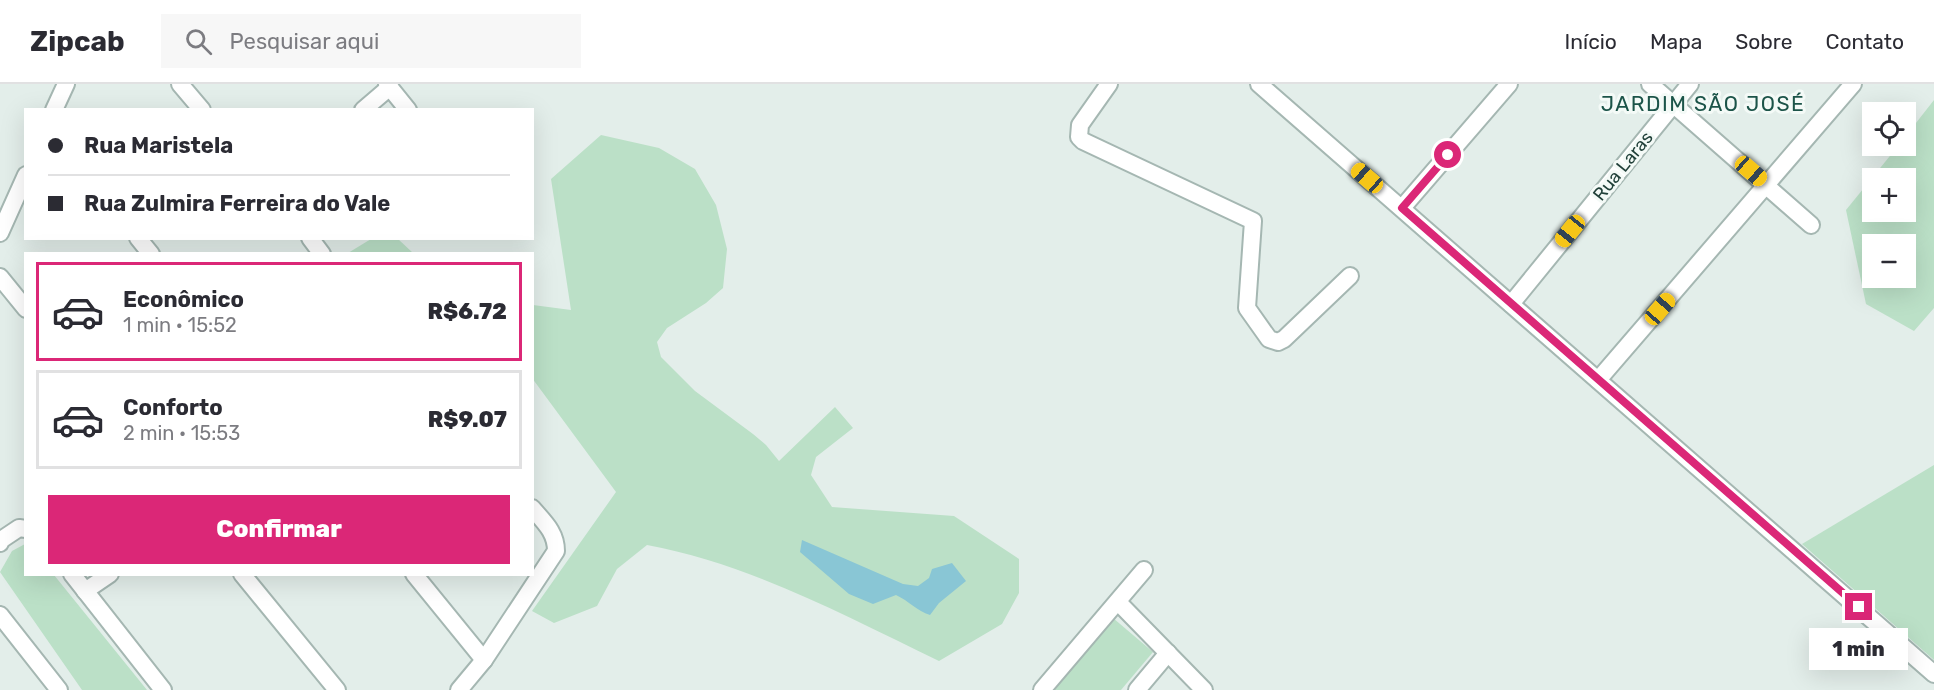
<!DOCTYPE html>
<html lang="pt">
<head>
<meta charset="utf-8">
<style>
	body { margin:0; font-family:Rubik,sans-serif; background:#f7f7f7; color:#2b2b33; height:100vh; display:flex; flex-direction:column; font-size:22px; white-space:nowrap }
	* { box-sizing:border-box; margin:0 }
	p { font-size:20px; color:#7c7c81 }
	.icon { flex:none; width:33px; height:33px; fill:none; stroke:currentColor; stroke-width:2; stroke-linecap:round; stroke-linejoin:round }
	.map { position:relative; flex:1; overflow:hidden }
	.panel { position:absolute; left:24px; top:168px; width:510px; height:324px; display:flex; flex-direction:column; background:#fff; border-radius:0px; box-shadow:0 6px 24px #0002 }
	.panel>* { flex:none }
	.top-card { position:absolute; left:24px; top:24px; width:510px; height:132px; border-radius:0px; box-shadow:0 6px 24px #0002; display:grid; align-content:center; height:132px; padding:0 24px; background:#fff }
	.tools { position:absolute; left:1862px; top:18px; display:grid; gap:12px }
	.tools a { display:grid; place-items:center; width:54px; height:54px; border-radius:0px; background:#fff; box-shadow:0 6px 24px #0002; font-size:30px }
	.end { position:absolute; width:27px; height:27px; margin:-14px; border:8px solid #db2777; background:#fff; box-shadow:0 0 0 3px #fff }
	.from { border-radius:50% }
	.bubble { position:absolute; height:42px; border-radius:0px; background:#fff; box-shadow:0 6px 24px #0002; font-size:20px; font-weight:800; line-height:42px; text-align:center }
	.car { position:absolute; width:18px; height:36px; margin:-18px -9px; border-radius:8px; box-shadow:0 0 4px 2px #0007; background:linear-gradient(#f5c518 24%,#345 0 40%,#f5c518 0 76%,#345 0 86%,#f5c518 0) }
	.top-card b { display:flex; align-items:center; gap:21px; height:57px; font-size:22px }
	.top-card b+b { border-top:2px solid #e1e1e2 }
	.top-card i { width:15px; height:15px; background:#2b2b33 }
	ul { padding:10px 0 0; list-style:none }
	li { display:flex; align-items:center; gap:18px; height:99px; margin:0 12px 9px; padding:0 12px; border:3px solid #e1e1e2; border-radius:0px }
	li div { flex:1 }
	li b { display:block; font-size:22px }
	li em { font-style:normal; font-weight:800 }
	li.active { border-color:#db2777 }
	li>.icon { width:54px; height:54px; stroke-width:1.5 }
	.button { display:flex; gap:12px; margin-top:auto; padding:12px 24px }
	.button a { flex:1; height:69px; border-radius:0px; background:#db2777; color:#fff; font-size:24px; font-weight:800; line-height:69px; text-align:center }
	header { display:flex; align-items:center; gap:36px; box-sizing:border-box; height:84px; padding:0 30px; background:#fff; border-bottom:2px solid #e1e1e2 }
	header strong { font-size:28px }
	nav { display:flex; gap:33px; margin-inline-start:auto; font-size:21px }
	.search { width:420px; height:54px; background:#f7f7f7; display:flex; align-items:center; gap:15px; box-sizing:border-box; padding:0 21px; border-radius:0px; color:#7c7c81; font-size:22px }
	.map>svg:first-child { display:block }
</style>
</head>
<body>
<header>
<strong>Zipcab</strong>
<div class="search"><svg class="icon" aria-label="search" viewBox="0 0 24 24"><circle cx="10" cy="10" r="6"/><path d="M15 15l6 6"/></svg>Pesquisar aqui</div>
<nav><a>Início</a><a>Mapa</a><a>Sobre</a><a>Contato</a></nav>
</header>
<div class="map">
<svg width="1934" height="606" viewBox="0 0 1934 606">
	<rect width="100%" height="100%" fill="#e3eeea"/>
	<g fill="#bbe0c7" fill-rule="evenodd">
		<path d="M1934 16V224L1914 247 1866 220 1846 126 1898 62H1905V53ZM1905 94V128H1872V94ZM1872 160H1905V194H1872Z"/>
		<path d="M601 51 659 64 695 85 716 121 727 165 723 204 706 219 667 244 657 258 661 273 695 307 753 350 766 361 779 377 835 323 853 344 816 373 811 391 832 423 954 432 1019 475V509L1002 540 939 577C846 532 750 480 647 461L617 485 597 522 554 539 532 527 616 408 532 294 533 221 571 226 551 95Z"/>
		<polygon points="371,155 398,155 413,169 348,169"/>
		<polygon points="1934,381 1934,576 1802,460"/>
		<polygon points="25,460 26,490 54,491 147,606 82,606 0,488 12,467"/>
		<polygon points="1113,534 1153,568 1121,606 1053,606"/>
	</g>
	<path fill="#89c6d5" d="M802 456 903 500 918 502 929 494 932 485 952 479 966 497 939 519 930 531C917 527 909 517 896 511L873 520 849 510 800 468Z"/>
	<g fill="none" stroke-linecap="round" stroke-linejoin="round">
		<g stroke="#a5b7b2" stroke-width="20">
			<g id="minor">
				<polyline points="180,0 202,26"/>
				<polyline points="387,0 408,26"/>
				<polyline points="1109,0 1080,41 1079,53 1083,57 1253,137 1247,224 1269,255 1278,258 1284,255 1350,192"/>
				<polyline points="1259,0 1934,590"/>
				<polyline points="1650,0 1811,141"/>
				<polyline points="54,26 66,0"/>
				<polyline points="363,26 390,3"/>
				<polyline points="1402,124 1509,0"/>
				<polyline points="0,149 26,91"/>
				<polyline points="138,154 151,170"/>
				<polyline points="310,154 322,170"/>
				<polyline points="0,193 26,225"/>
				<polyline points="1511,220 1690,0"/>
				<polyline points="1598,296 1853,0"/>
				<polyline points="0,459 1,456 19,444 26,445"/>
				<polyline points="72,490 163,606"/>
				<polyline points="242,490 337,606"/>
				<polyline points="414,490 484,576"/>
				<polyline points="85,507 110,490"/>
				<polyline points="1118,518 1204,606"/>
				<polyline points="0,531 59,606"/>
				<path d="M459 606 484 576 556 467C556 448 544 438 532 424"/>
				<polyline points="1042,606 1144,486"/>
				<polyline points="1137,606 1168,569"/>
			</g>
		</g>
		<use href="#minor" stroke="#fff" stroke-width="16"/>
	</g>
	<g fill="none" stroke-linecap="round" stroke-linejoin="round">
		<polyline stroke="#db2777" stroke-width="8" points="1448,71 1402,124 1859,523"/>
	</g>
	<g text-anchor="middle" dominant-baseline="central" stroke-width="6" stroke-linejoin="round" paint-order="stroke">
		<g font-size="18" fill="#22413a" stroke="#f4faf7">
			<text transform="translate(1623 82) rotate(-51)">Rua Laras</text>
		</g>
		<g font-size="21" letter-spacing="1.5" fill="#1c5449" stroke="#f4faf7">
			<text x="1703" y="19">JARDIM SÃO JOSÉ</text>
		</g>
	</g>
</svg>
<div class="tools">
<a><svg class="icon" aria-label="locate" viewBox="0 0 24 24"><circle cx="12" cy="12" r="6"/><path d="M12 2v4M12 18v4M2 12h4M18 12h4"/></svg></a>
<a>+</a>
<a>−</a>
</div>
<i class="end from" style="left:1448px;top:71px"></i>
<i class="end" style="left:1859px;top:523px"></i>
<div class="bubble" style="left:1809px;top:544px;width:99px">1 min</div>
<i class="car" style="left:1751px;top:87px;rotate:131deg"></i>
<i class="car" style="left:1367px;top:94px;rotate:311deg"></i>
<i class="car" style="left:1570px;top:147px;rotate:219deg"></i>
<i class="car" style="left:1660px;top:225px;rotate:41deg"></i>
<div class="top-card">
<b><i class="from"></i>Rua Maristela</b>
<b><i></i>Rua Zulmira Ferreira do Vale</b>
</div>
<section class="panel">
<ul>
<li class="active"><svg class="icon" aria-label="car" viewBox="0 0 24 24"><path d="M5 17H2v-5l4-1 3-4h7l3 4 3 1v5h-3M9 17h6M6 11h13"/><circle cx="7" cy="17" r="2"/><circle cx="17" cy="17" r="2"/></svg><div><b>Econômico</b><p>1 min · 15:52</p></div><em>R$6.72</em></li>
<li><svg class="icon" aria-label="car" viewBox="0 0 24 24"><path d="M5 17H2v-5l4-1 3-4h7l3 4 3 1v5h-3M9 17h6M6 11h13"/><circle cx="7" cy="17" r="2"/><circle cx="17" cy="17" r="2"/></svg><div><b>Conforto</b><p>2 min · 15:53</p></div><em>R$9.07</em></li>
</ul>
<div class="button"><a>Confirmar</a></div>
</section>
</div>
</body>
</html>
